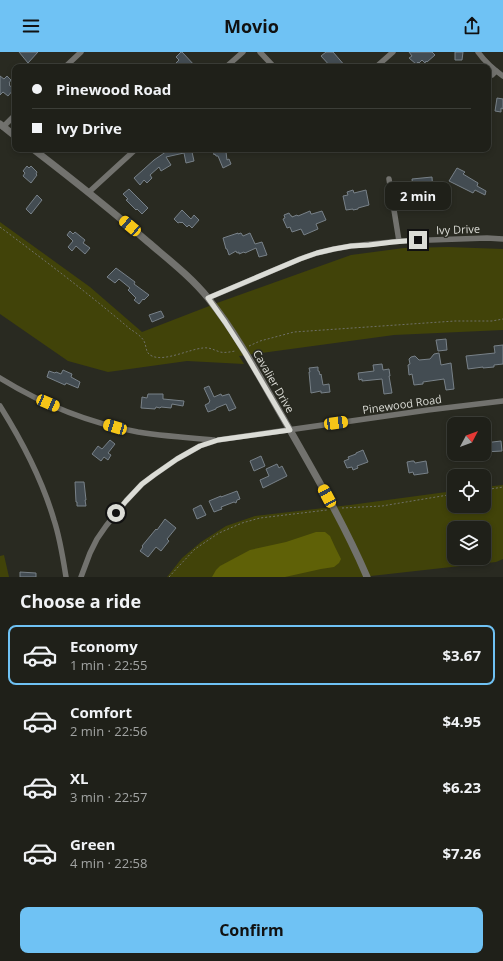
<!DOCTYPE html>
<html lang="en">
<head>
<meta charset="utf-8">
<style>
	body { margin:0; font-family:"Open Sans",sans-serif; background:#272822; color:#f1f3f6; height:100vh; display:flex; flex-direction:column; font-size:15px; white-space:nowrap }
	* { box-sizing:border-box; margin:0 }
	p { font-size:13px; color:#a1a3a2 }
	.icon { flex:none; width:22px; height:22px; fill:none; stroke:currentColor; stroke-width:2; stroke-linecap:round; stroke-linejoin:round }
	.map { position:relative; height:525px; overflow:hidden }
	.drawer { display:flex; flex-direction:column; background:#1f2019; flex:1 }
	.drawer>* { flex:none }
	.guide { position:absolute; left:12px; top:12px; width:479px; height:88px; border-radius:8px; box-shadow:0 2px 6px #0003,0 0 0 1px #3c3e38; display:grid; align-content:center; height:88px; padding:0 20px; background:#1f2019 }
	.needle { width:26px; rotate:49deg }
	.buttons { position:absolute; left:447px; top:365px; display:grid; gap:8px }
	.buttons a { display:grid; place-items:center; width:44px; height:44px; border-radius:8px; background:#1f2019; box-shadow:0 2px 6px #0003,0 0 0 1px #3c3e38; font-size:20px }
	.end { position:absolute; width:18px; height:18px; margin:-9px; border:5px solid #dbdcd6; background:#111; box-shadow:0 0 0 2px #111 }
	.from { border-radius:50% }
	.bubble { position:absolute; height:28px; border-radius:8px; background:#1f2019; box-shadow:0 2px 6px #0003,0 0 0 1px #3c3e38; font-size:13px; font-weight:700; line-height:28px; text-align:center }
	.car { position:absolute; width:12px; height:24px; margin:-12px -6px; border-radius:5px; box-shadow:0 0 3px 1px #0007; background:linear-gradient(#f5c518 24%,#345 0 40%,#f5c518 0 76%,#345 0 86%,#f5c518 0) }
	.guide b { display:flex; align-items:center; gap:14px; height:38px; font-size:15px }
	.guide b+b { border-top:1px solid #3c3e38 }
	.guide i { width:10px; height:10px; background:#f1f3f6 }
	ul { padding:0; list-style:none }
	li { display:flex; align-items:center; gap:12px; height:60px; margin:0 8px 6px; padding:0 12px; border:2px solid transparent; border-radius:8px }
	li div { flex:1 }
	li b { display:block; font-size:15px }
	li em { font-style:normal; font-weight:700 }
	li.active { border-color:#6fc2f4 }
	li>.icon { width:36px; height:36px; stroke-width:1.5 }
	h2 { padding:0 20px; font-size:18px; line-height:48px }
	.primary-button { display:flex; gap:8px; margin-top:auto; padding:8px 20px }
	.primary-button a { flex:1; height:46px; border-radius:8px; background:#6fc2f4; color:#111; font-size:16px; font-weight:700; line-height:46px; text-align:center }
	header { display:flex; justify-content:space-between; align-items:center; height:52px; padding:0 20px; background:#6fc2f4; color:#111; font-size:18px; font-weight:700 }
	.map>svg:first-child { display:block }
</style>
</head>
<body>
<header><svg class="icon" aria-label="menu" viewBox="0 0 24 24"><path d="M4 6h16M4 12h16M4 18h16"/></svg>Movio<svg class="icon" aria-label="share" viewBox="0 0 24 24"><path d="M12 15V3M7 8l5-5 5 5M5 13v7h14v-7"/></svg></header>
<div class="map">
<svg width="503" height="525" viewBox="0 0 503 525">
	<rect width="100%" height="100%" fill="#292a21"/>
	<g fill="#414309" fill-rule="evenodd">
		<polygon points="0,170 90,235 142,280 217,251 351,203 404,196 448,195 503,197 503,278 394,283 239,304 244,312 187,309 108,320 68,309 0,262"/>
		<path d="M503 433V507L496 510 371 524V525H167L182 506 201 490 226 474 255 464 350 453 454 439V454H484V435ZM454 476H484V506H454Z"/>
		<polygon points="4,503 9,525 0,525 0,504"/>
	</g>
	<polygon fill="#5f6107" points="316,480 325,480 330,484 335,495 341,507 339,511 334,515 321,517 285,525 212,525 216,518 220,514 250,498 286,490"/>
	<g fill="#434c52" stroke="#788188">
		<polygon points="19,0 38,0 28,11"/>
		<polygon points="181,0 182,0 196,15 178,15 175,12 179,8 176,5"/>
		<polygon points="326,0 333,0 346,15 331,15 321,4"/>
		<polygon points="409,0 432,0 435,3 427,10 426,9 425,11 422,8 419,11 418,10 416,12 409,6 412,4"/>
		<polygon points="455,0 463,0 462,8 455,8"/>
		<polygon points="0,24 4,27 7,24 11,28 9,31 10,32 9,33 14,37 8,44 3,40 0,43"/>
		<polygon points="497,46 503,47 503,57 501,56 501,60 495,59"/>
		<polygon points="170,97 193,97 193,100 192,100 194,109 186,111 184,101 166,105 171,113 161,119 159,115 150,123 152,126 147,131 144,128 140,133 134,126 154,108"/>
		<polygon points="213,97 229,97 230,99 226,100 227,108 229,107 231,112 223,116 218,104 216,104 215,102 214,103"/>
		<polygon points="27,114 29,116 31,114 37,120 36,122 37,123 31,131 23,124 25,121 23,119"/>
		<polygon points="457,116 465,120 463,122 478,131 477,134 486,139 485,143 475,138 473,141 449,129"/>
		<polygon points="432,125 433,141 419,142 419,143 414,144 413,140 411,138 413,137 412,127"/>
		<polygon points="129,137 148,156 142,162 137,157 136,158 126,148 128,147 123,142"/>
		<polygon points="353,138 354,141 366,138 369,153 358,156 358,157 353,158 353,157 346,158 343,144 348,143 347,140"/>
		<polygon points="37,143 42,148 31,162 26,157"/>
		<polygon points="182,158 191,167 194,163 199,168 192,176 189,173 187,175 182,170 181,171 180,170 178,171 174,167"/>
		<polygon points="310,159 311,162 312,162 322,159 326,168 316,172 318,177 304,183 301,177 292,180 290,175 287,176 283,167 285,166 284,163 289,161 291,164 292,164 292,165 297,163 298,164"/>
		<polygon points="70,179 73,182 75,180 85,188 83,191 90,196 85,202 76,194 72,199 68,195 73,189 67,183"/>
		<polygon points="238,181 238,182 241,181 243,184 250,181 255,192 262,190 267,203 259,205 256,196 245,201 244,200 239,202 239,200 237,201 236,199 229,203 227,197 226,197 223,186"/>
		<polygon points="116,216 135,230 134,232 149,243 144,248 143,247 139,252 134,248 136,246 128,238 130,236 119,227 115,231 107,225"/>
		<polygon points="161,259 164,265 152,270 149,263"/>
		<polygon points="446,287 447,298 438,299 436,288"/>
		<polygon points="503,293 503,312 494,313 494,315 483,316 483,315 468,317 466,304 495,301 494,294"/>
		<polygon points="439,301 441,313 451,311 454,337 446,338 444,327 423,330 423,332 414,333 412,322 409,323 408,313 410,312 409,307 411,305 415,304 419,308 430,307 434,302"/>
		<polygon points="382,312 383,318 389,317 390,324 389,324 392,341 384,342 382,327 362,329 362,327 359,328 358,321 374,319 373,313"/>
		<polygon points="318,315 318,319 319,319 320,323 321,322 323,333 329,332 330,340 321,341 321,339 311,341 309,320 310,320 309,316"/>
		<polygon points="63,318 72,322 71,325 80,330 78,336 66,331 65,333 47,325 49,319 55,321 56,320 61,322"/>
		<polygon points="209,334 214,345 221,342 222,344 229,342 236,356 229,359 226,352 216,356 216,357 208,360 205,353 209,351 209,350 210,349 204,336"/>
		<polygon points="148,342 163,342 163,347 184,349 183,354 172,352 171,356 161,355 160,356 156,355 155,357 141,356 142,345 147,346"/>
		<polygon points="110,388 115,392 108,401 111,403 108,408 104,405 101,409 92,402 98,394 102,397"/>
		<polygon points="501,389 502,399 484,400 484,391"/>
		<polygon points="363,398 368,410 357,414 358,416 353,418 352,415 347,416 344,409 349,407 348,405 356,402 356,401"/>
		<polygon points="261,404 265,414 254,419 250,409"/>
		<polygon points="412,409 414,409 415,411 426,409 428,421 414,423 413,420 409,421 407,410"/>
		<polygon points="277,412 279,416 282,414 287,424 263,436 260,428 269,424 266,417"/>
		<polygon points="75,430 84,430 86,448 85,448 86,454 77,454 77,450 76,450"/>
		<polygon points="237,439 240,447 237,448 236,451 234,450 221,455 222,457 214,460 209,449 221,444 221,445"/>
		<polygon points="201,453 206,463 197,467 193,457"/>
		<polygon points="165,467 176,476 167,487 169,489 161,499 156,495 148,505 140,499 143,495 142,494 156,477 157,478"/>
		<polygon points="20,520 36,521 36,525 20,525"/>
	</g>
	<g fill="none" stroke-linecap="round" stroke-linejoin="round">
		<g stroke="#6f7068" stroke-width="1" stroke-dasharray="2 2" stroke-linecap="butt">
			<path d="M0 175C44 208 88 241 130 277 135 280 141 284 144 289 147 295 145 301 152 304 164 310 190 297 203 296 209 295 214 298 220 300 225 301 230 300 235 299"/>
			<polyline points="249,294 260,289 294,280 455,269 492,269 503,267"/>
			<polyline points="484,438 503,435"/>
			<polyline points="342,456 382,454 454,442"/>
			<polyline points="169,525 179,514 195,497 219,481 242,471 260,466 327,458"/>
		</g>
		<g stroke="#72726e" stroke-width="5.5">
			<polyline points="260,0 274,15"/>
			<path d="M478 0C485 10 493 17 503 24"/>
			<polyline points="65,15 81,0"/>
			<polyline points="226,15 243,0"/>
			<polyline points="376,15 393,0"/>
			<polyline points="488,24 492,23 496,19"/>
			<polyline points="3,75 15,63"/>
			<polyline points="389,127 399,189"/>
			<polyline points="89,140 136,97"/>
			<polyline points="208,246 300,207 317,201 334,197 351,194 402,189 487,186 503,187"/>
			<path d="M0 326C42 352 90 371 138 380 163 384 189 386 214 388"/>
			<path d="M0 354C22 389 42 427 54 468 60 486 63 506 66 525"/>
			<polyline points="81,525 90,501 97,487 106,474 126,449 142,432 154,423 177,407 200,394 218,388 428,358 503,349"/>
		</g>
		<g stroke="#72726e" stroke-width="7">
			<polyline points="0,72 15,84"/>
			<path d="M33 97C72 127 111 158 148 190 169 208 191 225 208 246 237 282 259 324 282 364 312 417 343 469 367 525"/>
		</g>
	</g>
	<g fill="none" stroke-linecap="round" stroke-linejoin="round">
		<polyline stroke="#dbdcd6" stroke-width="5" points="116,461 126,449 142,432 154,423 177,407 200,394 218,388 290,378 245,301 225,270 208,246 300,207 317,201 334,197 351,194 369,193 393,190 418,188"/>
	</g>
	<g text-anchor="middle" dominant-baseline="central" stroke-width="3" stroke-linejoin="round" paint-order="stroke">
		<g font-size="11" fill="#dbdcd6" stroke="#292a21">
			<text transform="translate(458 177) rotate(-2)">Ivy Drive</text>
			<text transform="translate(274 329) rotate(60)">Cavalier Drive</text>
			<text transform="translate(402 352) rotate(-8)">Pinewood Road</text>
		</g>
	</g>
</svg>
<div class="buttons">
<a><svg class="needle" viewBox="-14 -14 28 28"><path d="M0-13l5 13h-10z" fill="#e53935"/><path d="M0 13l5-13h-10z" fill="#a1a3a2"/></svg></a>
<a><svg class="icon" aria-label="locate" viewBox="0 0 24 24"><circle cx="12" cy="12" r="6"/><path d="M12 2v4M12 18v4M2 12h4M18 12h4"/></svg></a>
<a><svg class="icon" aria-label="layers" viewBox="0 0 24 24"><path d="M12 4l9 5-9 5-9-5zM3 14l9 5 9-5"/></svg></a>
</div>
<i class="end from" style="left:116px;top:461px"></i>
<i class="end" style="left:418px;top:188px"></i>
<div class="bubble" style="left:385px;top:130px;width:66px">2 min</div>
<i class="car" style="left:130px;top:174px;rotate:310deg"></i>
<i class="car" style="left:48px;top:351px;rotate:113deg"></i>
<i class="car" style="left:336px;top:371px;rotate:82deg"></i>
<i class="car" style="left:115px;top:375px;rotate:286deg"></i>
<i class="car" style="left:327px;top:444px;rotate:332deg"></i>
<div class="guide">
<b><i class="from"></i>Pinewood Road</b>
<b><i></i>Ivy Drive</b>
</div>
</div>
<section class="drawer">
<h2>Choose a ride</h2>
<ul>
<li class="active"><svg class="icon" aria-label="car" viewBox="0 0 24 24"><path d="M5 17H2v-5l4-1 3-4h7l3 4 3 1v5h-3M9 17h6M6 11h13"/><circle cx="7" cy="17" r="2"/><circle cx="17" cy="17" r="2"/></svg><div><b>Economy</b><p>1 min · 22:55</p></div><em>$3.67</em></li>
<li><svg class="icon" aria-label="car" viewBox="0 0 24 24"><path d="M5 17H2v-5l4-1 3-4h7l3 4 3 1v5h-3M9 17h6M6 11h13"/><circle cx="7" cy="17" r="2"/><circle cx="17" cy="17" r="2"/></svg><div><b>Comfort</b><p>2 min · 22:56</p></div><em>$4.95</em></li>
<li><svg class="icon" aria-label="car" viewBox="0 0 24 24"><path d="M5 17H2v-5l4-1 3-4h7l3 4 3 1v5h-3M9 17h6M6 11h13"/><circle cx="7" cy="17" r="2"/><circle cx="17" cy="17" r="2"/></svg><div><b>XL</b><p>3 min · 22:57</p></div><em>$6.23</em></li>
<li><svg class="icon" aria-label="car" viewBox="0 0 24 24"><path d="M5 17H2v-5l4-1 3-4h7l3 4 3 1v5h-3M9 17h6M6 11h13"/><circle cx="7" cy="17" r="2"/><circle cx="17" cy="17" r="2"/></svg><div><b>Green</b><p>4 min · 22:58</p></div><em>$7.26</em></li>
</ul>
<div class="primary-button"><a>Confirm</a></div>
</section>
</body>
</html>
